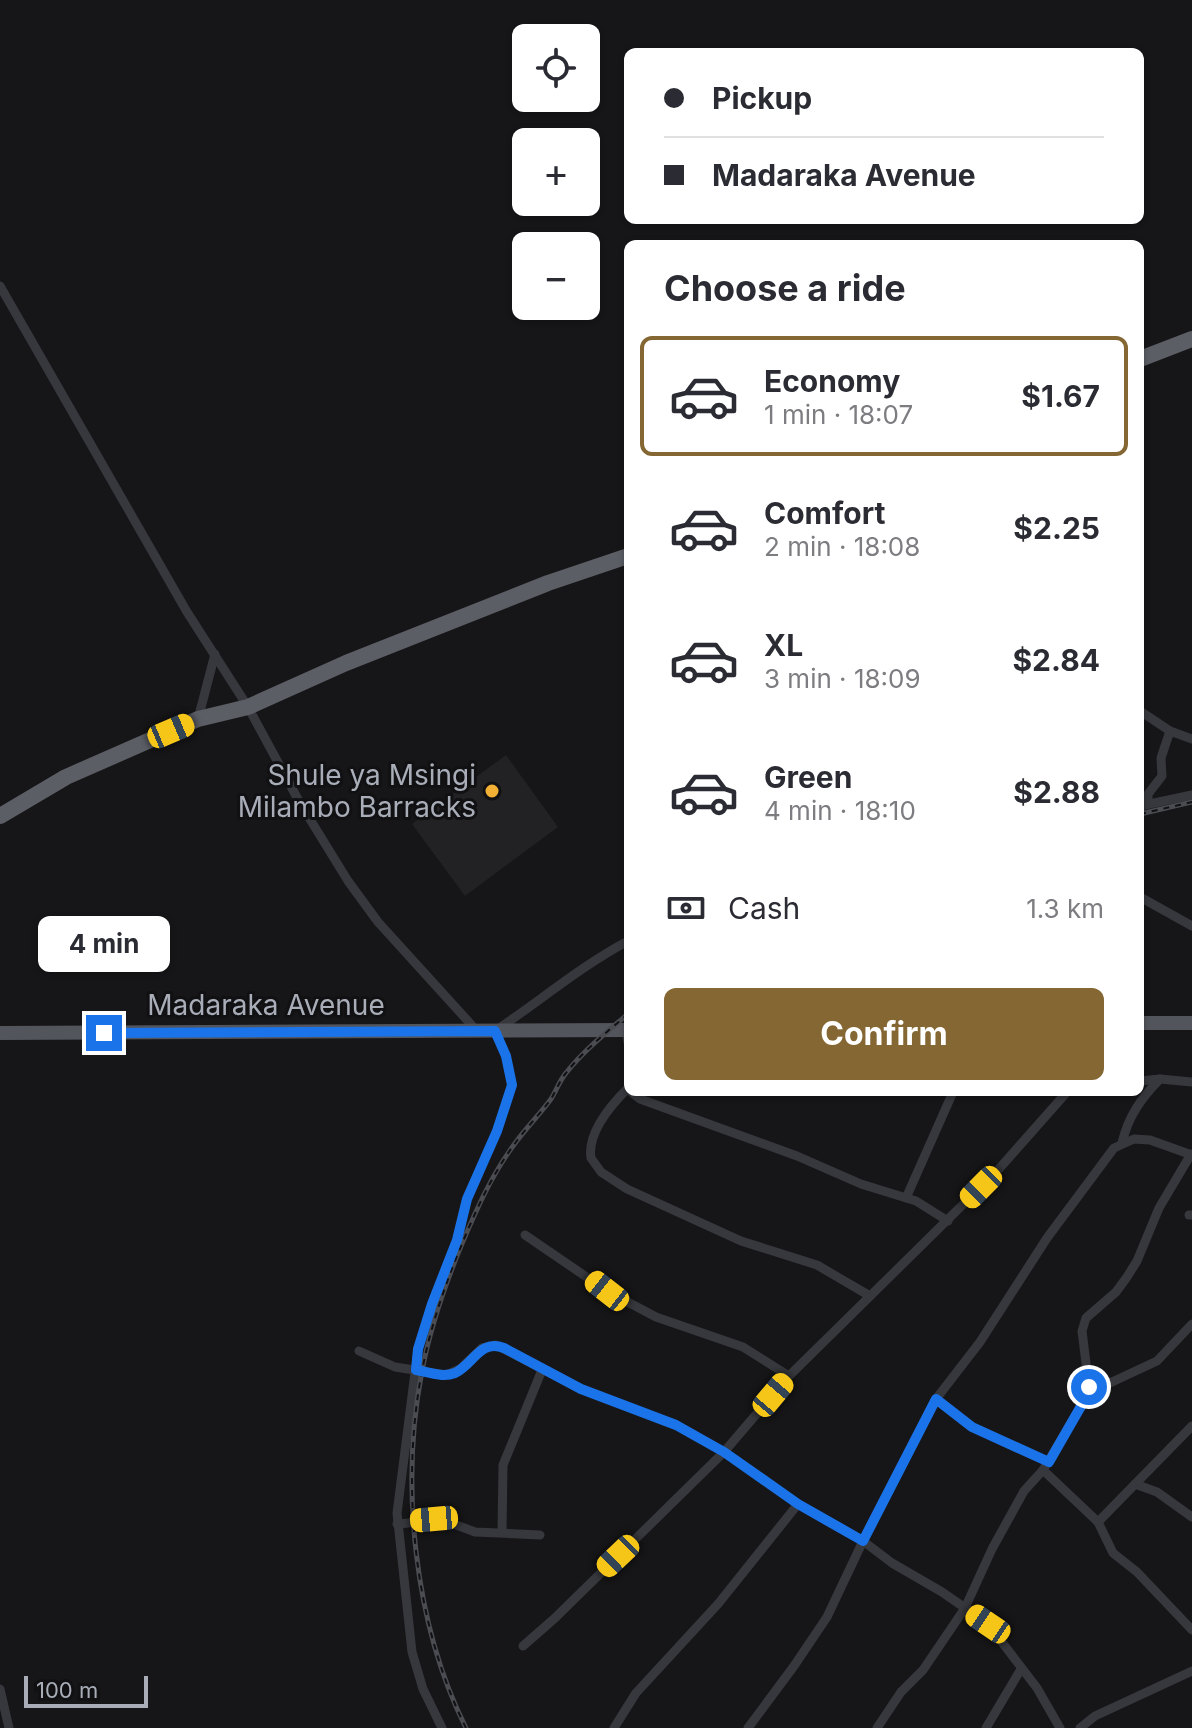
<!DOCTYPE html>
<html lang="en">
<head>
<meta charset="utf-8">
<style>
	body { margin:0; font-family:Inter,sans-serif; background:#f7f7f7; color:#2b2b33; height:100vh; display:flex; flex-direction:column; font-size:30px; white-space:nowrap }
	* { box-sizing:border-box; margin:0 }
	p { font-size:26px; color:#7c7c81 }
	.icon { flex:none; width:44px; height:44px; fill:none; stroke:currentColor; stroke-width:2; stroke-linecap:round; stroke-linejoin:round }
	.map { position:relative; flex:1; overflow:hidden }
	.side { position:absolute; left:624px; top:240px; width:520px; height:856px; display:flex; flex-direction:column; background:#fff; border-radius:12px; box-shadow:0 2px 6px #0004 }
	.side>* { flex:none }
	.banner { position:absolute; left:624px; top:48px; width:520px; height:176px; border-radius:12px; box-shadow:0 2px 6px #0004; display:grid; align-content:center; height:176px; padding:0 40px; background:#fff }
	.buttons { position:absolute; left:512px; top:24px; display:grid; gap:16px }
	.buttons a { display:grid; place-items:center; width:88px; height:88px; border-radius:12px; background:#fff; box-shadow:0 2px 6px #0004; font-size:40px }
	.scale { position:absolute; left:24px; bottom:20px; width:124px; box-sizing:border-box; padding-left:8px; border:4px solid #a8adb8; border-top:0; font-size:22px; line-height:28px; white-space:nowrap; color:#a8adb8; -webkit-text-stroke:6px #111113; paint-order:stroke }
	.end { position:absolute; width:36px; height:36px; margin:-18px; border:10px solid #1a73e8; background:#fff; box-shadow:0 0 0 4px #fff }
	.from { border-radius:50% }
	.bubble { position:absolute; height:56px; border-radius:12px; background:#fff; box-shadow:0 2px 6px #0004; font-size:26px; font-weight:700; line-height:56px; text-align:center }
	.car { position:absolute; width:24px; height:48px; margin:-24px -12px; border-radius:10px; box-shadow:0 0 6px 2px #0007; background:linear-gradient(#f5c518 24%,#345 0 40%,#f5c518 0 76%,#345 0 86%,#f5c518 0) }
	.banner b { display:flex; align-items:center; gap:28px; height:76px; font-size:30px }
	.banner b+b { border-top:2px solid #e1e1e2 }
	.banner i { width:20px; height:20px; background:#2b2b33 }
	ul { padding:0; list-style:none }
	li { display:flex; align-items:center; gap:24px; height:120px; margin:0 16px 12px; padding:0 24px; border:4px solid transparent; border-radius:12px }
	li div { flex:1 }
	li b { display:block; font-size:30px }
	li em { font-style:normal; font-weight:700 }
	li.current { border-color:#856733 }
	li>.icon { width:72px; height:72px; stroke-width:1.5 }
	h2 { padding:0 40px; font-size:36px; line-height:96px }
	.pay { display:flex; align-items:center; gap:20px; height:88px; padding:0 40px; font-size:30px }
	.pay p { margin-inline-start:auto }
	.primary-button { display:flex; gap:16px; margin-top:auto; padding:16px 40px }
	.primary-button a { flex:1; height:92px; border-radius:12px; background:#856733; color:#fff; font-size:32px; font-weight:700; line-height:92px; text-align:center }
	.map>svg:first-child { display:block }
</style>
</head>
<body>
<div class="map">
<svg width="1192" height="1728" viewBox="0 0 1192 1728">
	<rect width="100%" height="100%" fill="#161618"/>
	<polygon fill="#222225" points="506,755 558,827 465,896 412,824"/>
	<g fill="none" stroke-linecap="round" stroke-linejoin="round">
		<g stroke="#37383d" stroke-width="9">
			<polyline points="0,286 187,612 248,707 300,803 348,881 378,922 477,1031"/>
			<polyline points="1140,711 1170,731 1192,739"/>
			<polyline points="198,719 215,654"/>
			<polyline points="1148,804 1148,794 1162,776 1161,758 1170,731"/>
			<polyline points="1140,806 1192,795"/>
			<polyline points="1140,897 1192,926"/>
			<polyline points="626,1030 628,1043"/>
			<polyline points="1140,1081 1160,1079 1192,1082"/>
			<path d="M628 1088C611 1105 587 1133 591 1158L601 1172 627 1189 741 1241 817 1265 870 1296"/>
			<polyline points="631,1092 640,1099 797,1156 861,1184 916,1201 948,1221"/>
			<path d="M1122 1143C1128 1117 1141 1098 1160 1079"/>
			<polyline points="906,1198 953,1092"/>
			<polyline points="1189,1215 1192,1215"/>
			<polyline points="525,1235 607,1291 656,1317 743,1347 789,1376"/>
			<polyline points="359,1351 395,1367 446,1375 460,1369 482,1348 496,1345 581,1389 676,1425 724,1452 798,1504 863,1541 892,1563 942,1592 988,1624 1037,1688 1060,1728"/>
			<polyline points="1089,1387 1112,1382 1157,1361 1192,1324"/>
			<polyline points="936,1399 972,1427 1049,1462"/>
			<polyline points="1043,1470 1098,1522 1113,1553 1137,1572 1192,1630"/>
			<polyline points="1135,1484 1157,1492 1192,1517"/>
			<polyline points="1098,1522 1192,1426"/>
			<polyline points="397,1524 443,1520 475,1532 540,1535"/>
			<polyline points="502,1532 503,1465 542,1370"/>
			<polyline points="523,1646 555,1618 724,1452 789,1376 998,1170 1067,1092"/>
			<polyline points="0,1689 9,1728"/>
			<path d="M442 1728 423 1689 412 1652 397 1513 418 1349 432 1304 457 1240 467 1199 497 1131 512 1085 506 1056 495 1031C540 1001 581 966 628 941"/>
			<polyline points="614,1728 636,1693 718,1604 798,1504"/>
			<polyline points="748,1728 794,1666 827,1617 863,1541 936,1399 980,1342 1047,1238 1114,1148 1134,1139 1150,1140 1192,1155"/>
			<polyline points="877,1728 901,1692 923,1670 965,1608 992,1549 1024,1491 1043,1470 1084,1401 1089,1387 1082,1331 1086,1318 1116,1292 1127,1277 1137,1261 1159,1208 1191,1154"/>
			<polyline points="986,1728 1021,1669"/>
			<polyline points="1080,1728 1095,1716 1192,1671"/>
		</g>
		<g stroke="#53555c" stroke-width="14">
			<polyline points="1140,1023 1192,1023"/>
			<polyline points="0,1033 628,1030"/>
		</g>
		<g stroke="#5b5e65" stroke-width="16">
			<polyline points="1140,359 1192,339"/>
			<polyline points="0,816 66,777 198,719 248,707 346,663 548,583 628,556"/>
		</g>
		<g stroke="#4a4c52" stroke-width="5">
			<g id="rail">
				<polyline points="1140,814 1192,802"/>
				<path d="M466 1728C414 1624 400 1485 422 1371 432 1318 452 1265 474 1216 485 1191 500 1163 516 1142 527 1127 540 1114 551 1099 556 1091 560 1080 566 1073 583 1051 607 1032 628 1014"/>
			</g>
		</g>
		<use href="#rail" stroke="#111113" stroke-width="2" stroke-dasharray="6" stroke-linecap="butt"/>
	</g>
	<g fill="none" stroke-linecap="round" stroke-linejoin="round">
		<path stroke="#1a73e8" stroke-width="10" d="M104 1033 495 1031 506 1056 512 1085 497 1131 467 1199 457 1240 432 1304 418 1349 416 1370C428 1372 442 1378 455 1373 474 1364 479 1339 504 1348L581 1389 676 1425 724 1452 798 1504 863 1541 936 1399 972 1427 1049 1462 1084 1401 1089 1387"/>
	</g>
	<circle fill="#f2b134" stroke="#111113" stroke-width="3" cx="492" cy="791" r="8"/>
	<g text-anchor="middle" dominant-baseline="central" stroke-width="6" stroke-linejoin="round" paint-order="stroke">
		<g font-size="28" fill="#a8adb8" stroke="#111113" text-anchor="end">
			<text x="476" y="775">Shule ya Msingi<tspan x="476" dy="32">Milambo Barracks</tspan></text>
		</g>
		<g font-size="28" fill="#a8adb8" stroke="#111113">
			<text x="266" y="1005">Madaraka Avenue</text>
		</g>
	</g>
</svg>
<div class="buttons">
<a><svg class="icon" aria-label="locate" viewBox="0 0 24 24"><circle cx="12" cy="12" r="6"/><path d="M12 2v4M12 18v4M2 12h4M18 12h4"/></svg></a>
<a>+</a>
<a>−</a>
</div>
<div class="scale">100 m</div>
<i class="end from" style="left:1089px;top:1387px"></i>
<i class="end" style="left:104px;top:1033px"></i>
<div class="bubble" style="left:38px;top:916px;width:132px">4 min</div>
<i class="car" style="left:171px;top:731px;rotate:67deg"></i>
<i class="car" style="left:981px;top:1187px;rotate:225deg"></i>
<i class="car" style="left:607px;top:1291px;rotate:308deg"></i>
<i class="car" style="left:773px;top:1395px;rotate:40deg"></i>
<i class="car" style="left:434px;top:1519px;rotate:265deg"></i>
<i class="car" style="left:618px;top:1556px;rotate:226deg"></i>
<i class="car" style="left:988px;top:1624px;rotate:304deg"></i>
<div class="banner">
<b><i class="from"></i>Pickup</b>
<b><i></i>Madaraka Avenue</b>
</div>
<section class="side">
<h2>Choose a ride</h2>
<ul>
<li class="current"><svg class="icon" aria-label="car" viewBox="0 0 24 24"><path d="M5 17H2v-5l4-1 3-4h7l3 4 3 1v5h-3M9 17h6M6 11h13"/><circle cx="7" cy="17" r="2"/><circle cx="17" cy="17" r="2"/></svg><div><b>Economy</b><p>1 min · 18:07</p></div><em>$1.67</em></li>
<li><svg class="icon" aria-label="car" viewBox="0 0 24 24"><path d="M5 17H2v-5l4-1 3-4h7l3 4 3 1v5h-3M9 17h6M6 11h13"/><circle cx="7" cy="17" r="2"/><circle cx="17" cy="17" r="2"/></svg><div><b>Comfort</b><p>2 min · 18:08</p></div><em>$2.25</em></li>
<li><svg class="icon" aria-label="car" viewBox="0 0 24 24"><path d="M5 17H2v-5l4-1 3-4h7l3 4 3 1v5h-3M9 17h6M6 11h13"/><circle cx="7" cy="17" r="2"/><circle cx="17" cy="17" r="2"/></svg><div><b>XL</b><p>3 min · 18:09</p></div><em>$2.84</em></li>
<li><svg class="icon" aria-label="car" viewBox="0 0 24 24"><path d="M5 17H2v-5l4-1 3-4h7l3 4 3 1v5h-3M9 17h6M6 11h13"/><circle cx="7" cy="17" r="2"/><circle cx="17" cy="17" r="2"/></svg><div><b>Green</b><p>4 min · 18:10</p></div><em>$2.88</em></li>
</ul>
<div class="pay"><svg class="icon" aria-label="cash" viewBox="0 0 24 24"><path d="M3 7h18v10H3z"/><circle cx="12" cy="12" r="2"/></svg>Cash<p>1.3 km</p></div>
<div class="primary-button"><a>Confirm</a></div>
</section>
</div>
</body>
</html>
